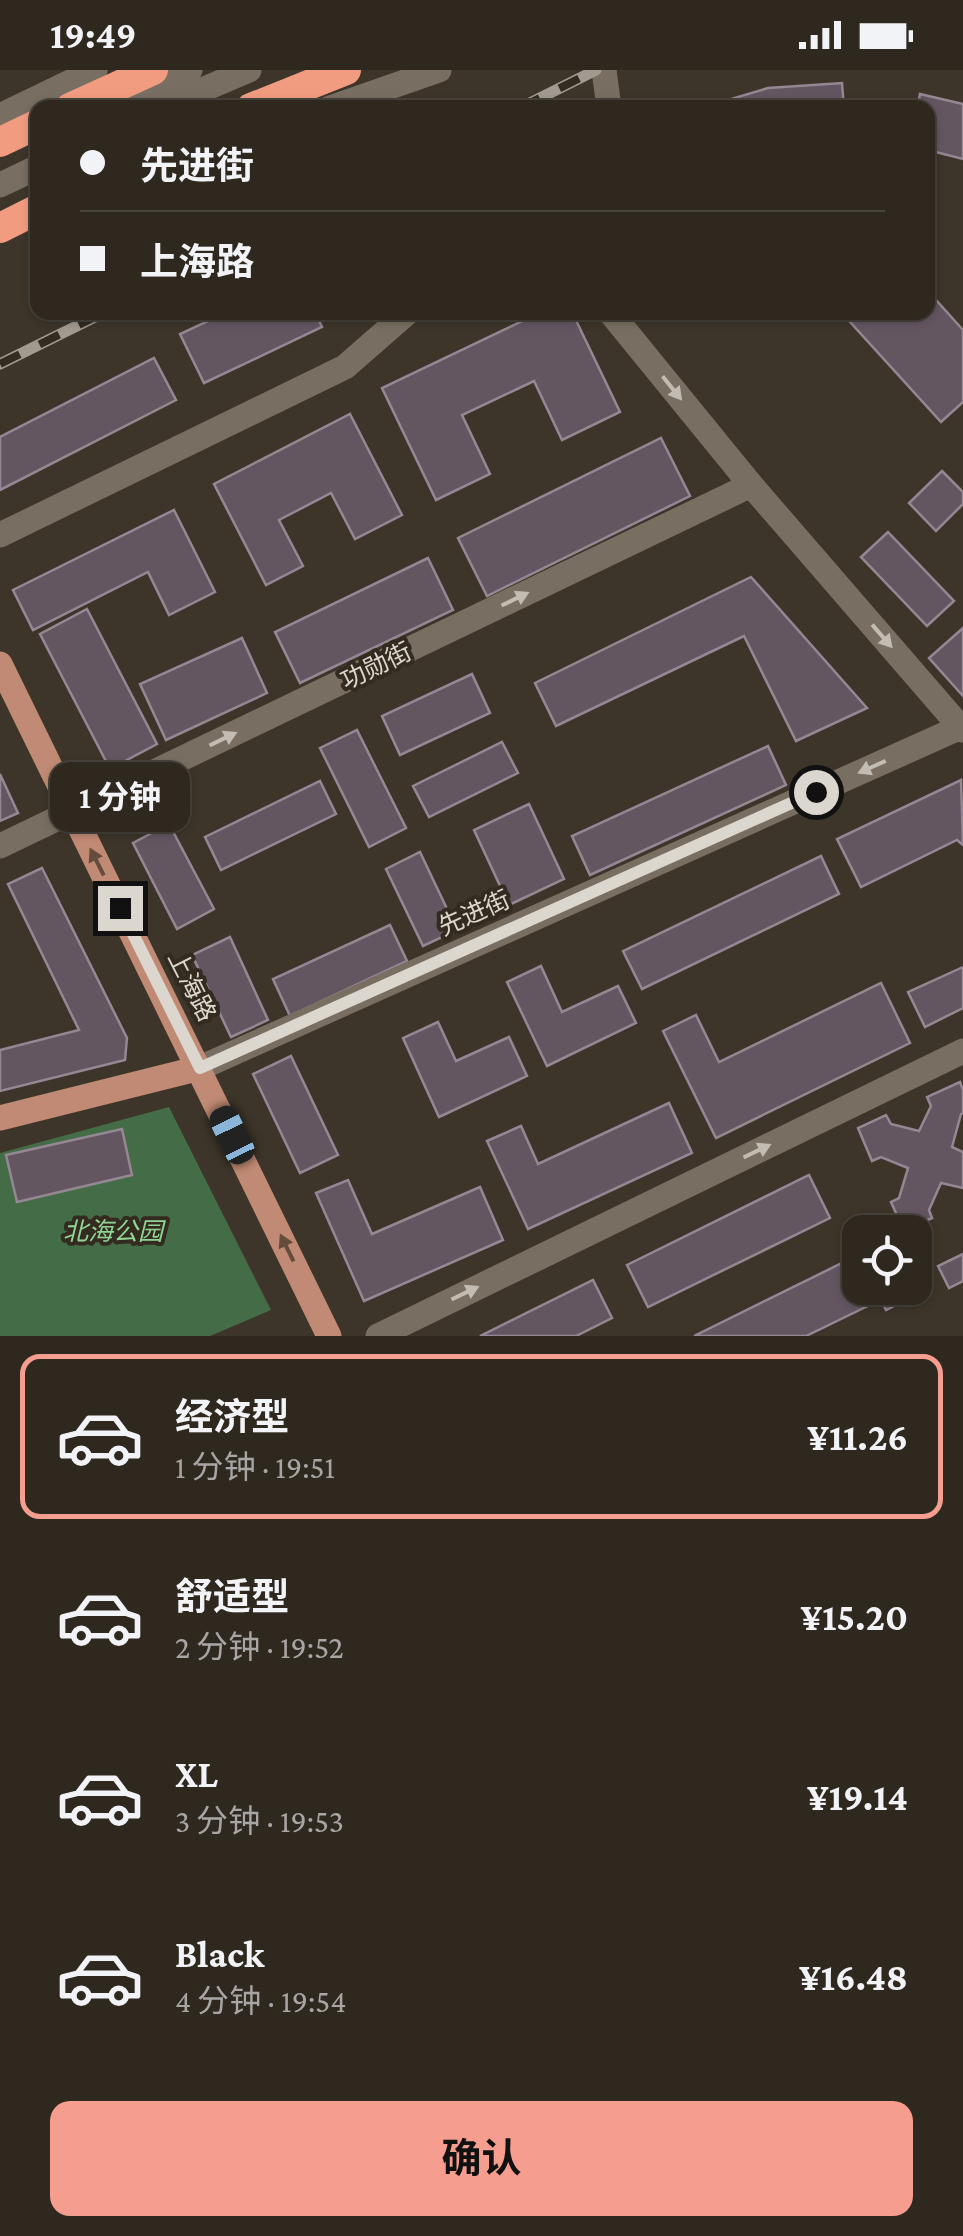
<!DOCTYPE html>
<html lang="zh">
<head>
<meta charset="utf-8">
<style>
	body { margin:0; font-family:"Crimson Pro","Noto Sans SC",serif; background:#3a342c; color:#f1f3f6; height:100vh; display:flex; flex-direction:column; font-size:38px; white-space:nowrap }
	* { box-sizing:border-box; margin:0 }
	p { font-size:32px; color:#a7a6a4 }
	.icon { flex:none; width:55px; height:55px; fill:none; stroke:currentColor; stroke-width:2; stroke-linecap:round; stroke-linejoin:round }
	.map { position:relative; height:1266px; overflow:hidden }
	.panel { display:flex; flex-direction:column; background:#2e281f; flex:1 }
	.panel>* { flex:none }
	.top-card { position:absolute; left:30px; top:30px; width:905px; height:220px; border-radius:20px; box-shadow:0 2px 8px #0004,0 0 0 2px #49443d; display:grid; align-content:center; height:220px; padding:0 50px; background:#2e281f }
	.buttons { position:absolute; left:842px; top:1145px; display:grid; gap:20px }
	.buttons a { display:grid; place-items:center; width:90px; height:90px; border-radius:20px; background:#2e281f; box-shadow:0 2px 8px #0004,0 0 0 2px #49443d; font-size:50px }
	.end { position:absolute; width:45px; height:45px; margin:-22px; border:12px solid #dbd6ce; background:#111; box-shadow:0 0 0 5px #111 }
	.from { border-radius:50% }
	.bubble { position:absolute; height:70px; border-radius:20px; background:#2e281f; box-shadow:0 2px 8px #0004,0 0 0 2px #49443d; font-size:32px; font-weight:700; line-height:70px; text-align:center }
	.car { position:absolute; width:30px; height:60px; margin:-30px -15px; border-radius:12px; box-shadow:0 0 8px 2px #0007; background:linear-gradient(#222 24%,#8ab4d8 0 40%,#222 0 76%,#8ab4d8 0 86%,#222 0) }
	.top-card b { display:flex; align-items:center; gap:35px; height:95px; font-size:38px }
	.top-card b+b { border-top:2px solid #49443d }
	.top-card i { width:25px; height:25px; background:#f1f3f6 }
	ul { padding:18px 0 0; list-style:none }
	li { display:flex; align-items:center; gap:30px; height:165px; margin:0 20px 15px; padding:0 30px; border:5px solid transparent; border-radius:20px }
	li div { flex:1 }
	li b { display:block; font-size:38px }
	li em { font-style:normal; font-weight:700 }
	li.on { border-color:#f59d8e }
	li>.icon { width:90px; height:90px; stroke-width:1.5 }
	.button { display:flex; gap:20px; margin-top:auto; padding:20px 50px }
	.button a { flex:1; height:115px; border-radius:20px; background:#f59d8e; color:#111; font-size:40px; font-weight:700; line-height:115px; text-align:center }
	.status { display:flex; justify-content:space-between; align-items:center; height:70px; padding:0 50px; background:#2e281f; direction:ltr }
	.status svg { height:28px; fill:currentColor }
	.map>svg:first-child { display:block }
</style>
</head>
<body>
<div class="status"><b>19:49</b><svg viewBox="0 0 49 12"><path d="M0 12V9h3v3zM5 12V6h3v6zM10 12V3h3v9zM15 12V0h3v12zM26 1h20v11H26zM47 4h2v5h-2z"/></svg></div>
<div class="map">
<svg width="963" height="1266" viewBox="0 0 963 1266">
	<rect width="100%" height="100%" fill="#3d3529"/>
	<polygon fill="#446c46" points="169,1037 271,1240 210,1266 0,1266 0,1083"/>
	<g fill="#635661" stroke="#958793" stroke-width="2.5">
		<polygon points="842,13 844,38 701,38 768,18"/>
		<polygon points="920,24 963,34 963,89 928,80 928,38 917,38"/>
		<polygon points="928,221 963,260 963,332 941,352 841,242 928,242"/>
		<polygon points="227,242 315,242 322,257 204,313 180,264"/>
		<polygon points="541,242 572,242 620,342 562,370 534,311 462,345 490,404 436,430 382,318"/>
		<polygon points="154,288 176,330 0,420 0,367"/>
		<polygon points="350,344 402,445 355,469 331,423 279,450 303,496 266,515 214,414"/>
		<polygon points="661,368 690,426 487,526 458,468"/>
		<polygon points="942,401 963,422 963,434 936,461 909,433"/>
		<polygon points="174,440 215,522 169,545 148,502 33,560 13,520"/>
		<polygon points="888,462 954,531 927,556 861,487"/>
		<polygon points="428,488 453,540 300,613 275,562"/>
		<polygon points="751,507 867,638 796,671 744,566 556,656 535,613"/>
		<polygon points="87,539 157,674 110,699 40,564"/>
		<polygon points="963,558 963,626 929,588"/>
		<polygon points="242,568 267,623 166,670 140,614"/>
		<polygon points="472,604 490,643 400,685 382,646"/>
		<polygon points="357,660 406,758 369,777 320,678"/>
		<polygon points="502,672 518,703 429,747 413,716"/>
		<polygon points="768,676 786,715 590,805 572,766"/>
		<polygon points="0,704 18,743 0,751"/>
		<polygon points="961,710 963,775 957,770 861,817 837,769"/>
		<polygon points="320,711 336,744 221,800 205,767"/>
		<polygon points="529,734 564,809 509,835 474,760"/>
		<polygon points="169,754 214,839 177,859 133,773"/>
		<polygon points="420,782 457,860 423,876 386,799"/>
		<polygon points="821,786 839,824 642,919 623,881"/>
		<polygon points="42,798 127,968 125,990 0,1021 0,980 79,960 8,814"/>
		<polygon points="390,855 407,891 290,946 273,909"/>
		<polygon points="230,867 268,950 231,967 192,885"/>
		<polygon points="541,896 562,942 618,916 636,953 547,996 507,912"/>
		<polygon points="963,897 963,938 925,957 908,922"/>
		<polygon points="881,913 910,973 716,1068 663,961 696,945 719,992"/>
		<polygon points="438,952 456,991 509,967 527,1006 439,1047 403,968"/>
		<polygon points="291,986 338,1085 300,1103 253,1004"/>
		<polygon points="960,1012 963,1020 963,1043 961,1044 952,1077 963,1082 963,1118 941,1113 929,1140 932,1148 904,1161 891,1132 899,1128 908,1098 881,1087 872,1091 858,1058 886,1045 891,1054 919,1061 931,1036 927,1027"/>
		<polygon points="669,1033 692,1083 528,1159 487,1071 521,1056 538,1094"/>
		<polygon points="122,1059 132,1105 17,1132 6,1085"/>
		<polygon points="809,1105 830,1148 648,1237 627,1195"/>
		<polygon points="348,1110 372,1164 480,1117 503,1170 364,1231 316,1123"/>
		<polygon points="963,1184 963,1211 949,1218 938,1196"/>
		<polygon points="852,1188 860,1205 860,1218 867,1218 874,1233 806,1266 694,1266"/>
		<polygon points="593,1210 612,1248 576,1266 480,1266"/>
		<polygon points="875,1218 912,1218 916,1225 886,1240"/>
	</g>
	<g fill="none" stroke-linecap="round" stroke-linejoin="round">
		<g stroke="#786e61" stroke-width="25">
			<polyline points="604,0 609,38"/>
			<polyline points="131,38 151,17 190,0"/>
			<polyline points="160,38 249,0"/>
			<polyline points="330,38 439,0"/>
			<polyline points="0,46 95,0"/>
			<polyline points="0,115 38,97"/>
			<polyline points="610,242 751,415 963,660"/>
			<polyline points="0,465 345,297 408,242"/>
			<polyline points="0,776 751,415"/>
			<polyline points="200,998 961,657"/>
			<polyline points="378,1266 963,981"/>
		</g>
		<g stroke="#c18a74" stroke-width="25">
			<polyline points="0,594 329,1266"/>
			<polyline points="0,1048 200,998"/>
		</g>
		<g stroke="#f19c81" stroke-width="30">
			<polyline points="70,38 153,0"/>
			<polyline points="251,38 346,0"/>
			<polyline points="0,72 38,54"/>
			<polyline points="0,158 38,139"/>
		</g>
		<g stroke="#a09a90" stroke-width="11">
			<g id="rail">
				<polyline points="520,38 596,0"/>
				<polyline points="0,294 105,242"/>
			</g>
		</g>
		<use href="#rail" stroke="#332b1f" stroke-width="8" stroke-dasharray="22" stroke-linecap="butt"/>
	</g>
	<defs><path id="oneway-solid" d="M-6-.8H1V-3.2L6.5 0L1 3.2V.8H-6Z" transform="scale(2.5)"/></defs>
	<g fill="#c2bcb3">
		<use href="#oneway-solid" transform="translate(672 318) rotate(51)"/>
		<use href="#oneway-solid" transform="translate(515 529) rotate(-26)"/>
		<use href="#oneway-solid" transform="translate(882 566) rotate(49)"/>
		<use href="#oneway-solid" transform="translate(223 669) rotate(-26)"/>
		<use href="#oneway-solid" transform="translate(872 697) rotate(156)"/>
		<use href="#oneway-solid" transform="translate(757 1081) rotate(-26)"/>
		<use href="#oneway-solid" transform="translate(465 1223) rotate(-26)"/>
	</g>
	<g fill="#654c3d">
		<use href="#oneway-solid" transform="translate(97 792) rotate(-117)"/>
		<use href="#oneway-solid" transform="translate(287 1178) rotate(-116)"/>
	</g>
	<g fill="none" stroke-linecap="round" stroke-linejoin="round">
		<polyline stroke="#dbd6ce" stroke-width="12" points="120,838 200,998 816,722"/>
	</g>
	<g text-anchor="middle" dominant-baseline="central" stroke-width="8" stroke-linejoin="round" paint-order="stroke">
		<g font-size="25" fill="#dbd6ce" stroke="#332b1f">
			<text transform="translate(376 596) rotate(-26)">功勋街</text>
			<text transform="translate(474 843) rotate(-24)">先进街</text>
			<text transform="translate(192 916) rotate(63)">上海路</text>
		</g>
		<g font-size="25" font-style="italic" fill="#90d594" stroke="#332b1f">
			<text x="113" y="1161">北海公园</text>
		</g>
	</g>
</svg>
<div class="buttons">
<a><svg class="icon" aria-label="locate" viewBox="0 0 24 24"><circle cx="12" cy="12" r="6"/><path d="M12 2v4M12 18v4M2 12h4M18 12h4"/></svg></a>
</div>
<i class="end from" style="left:816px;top:722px"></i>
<i class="end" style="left:120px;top:838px"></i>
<div class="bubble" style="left:50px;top:692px;width:140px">1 分钟</div>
<i class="car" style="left:232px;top:1065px;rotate:334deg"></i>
<div class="top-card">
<b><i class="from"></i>先进街</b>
<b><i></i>上海路</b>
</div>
</div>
<section class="panel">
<ul>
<li class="on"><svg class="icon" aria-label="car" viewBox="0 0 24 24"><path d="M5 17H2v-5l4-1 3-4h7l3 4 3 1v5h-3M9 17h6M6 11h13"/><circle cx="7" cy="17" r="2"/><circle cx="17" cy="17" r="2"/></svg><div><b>经济型</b><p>1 分钟 · 19:51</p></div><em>¥11.26</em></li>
<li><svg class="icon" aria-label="car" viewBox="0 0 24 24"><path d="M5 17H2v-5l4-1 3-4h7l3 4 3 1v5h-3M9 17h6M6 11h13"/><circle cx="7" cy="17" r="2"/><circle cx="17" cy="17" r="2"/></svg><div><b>舒适型</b><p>2 分钟 · 19:52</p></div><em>¥15.20</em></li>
<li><svg class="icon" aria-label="car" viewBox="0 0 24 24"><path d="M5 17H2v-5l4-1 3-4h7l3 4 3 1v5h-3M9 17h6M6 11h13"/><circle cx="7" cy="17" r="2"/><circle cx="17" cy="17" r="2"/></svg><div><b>XL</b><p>3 分钟 · 19:53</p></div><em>¥19.14</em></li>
<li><svg class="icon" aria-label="car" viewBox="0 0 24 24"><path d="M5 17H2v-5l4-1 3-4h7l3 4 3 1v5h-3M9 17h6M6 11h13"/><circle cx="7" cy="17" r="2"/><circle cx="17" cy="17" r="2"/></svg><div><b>Black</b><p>4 分钟 · 19:54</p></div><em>¥16.48</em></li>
</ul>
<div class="button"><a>确认</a></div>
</section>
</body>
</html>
